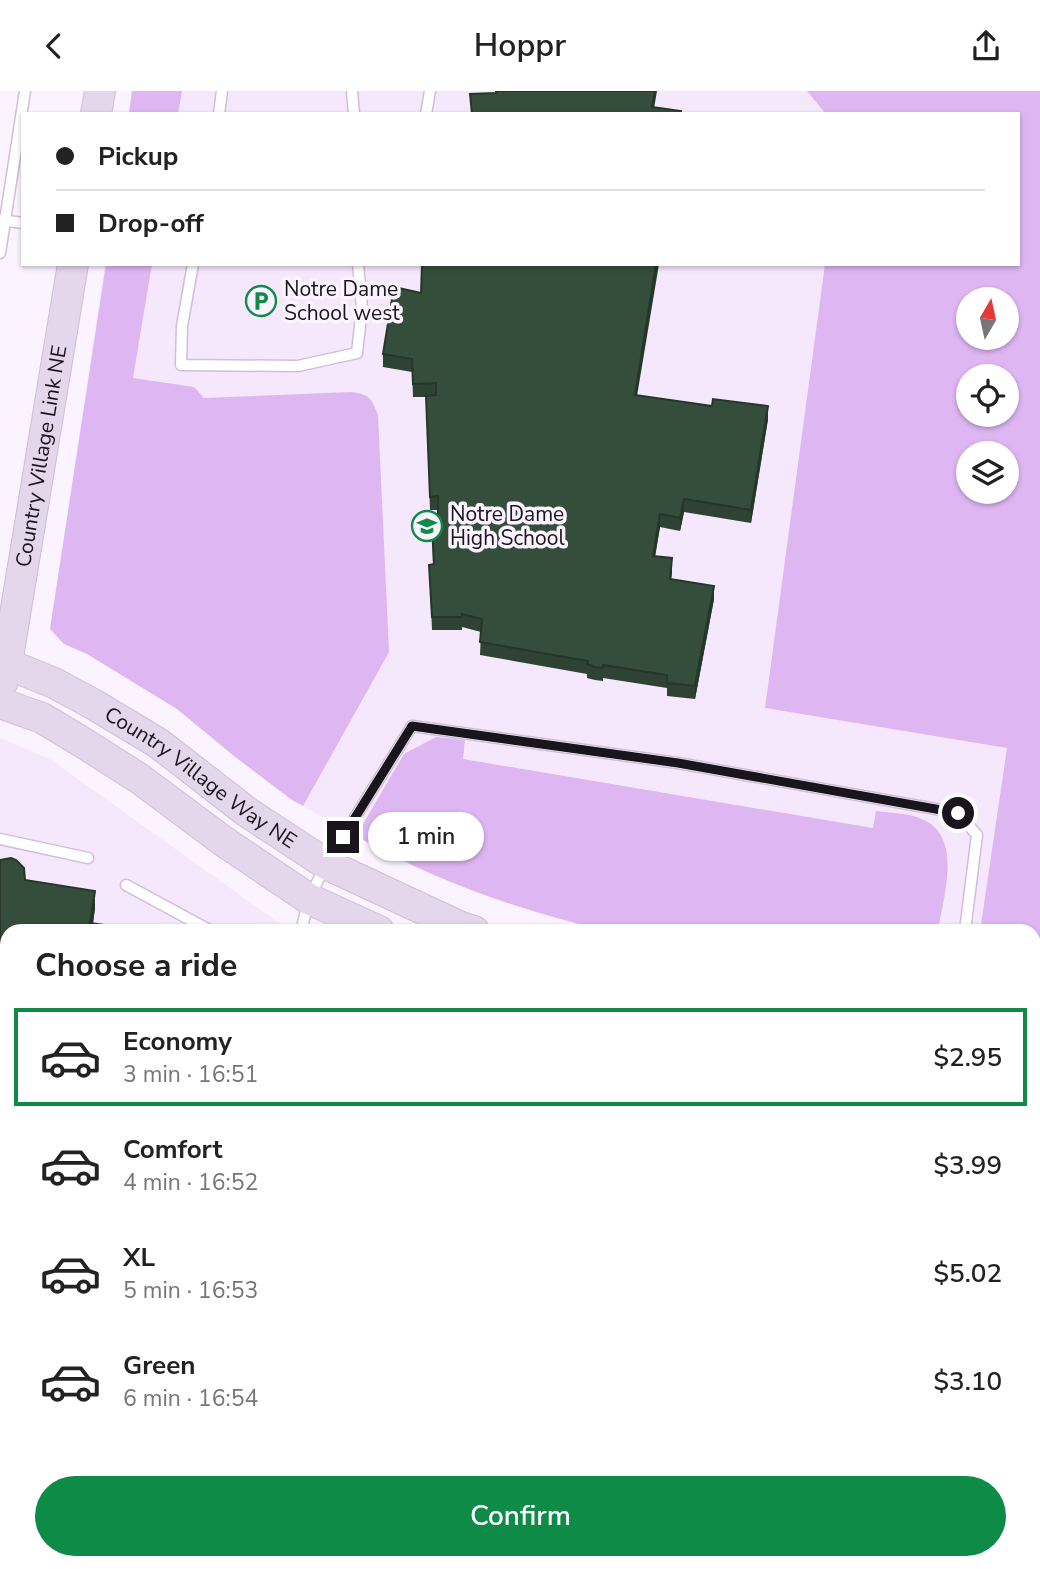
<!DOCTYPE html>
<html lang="en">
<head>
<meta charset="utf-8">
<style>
	body { margin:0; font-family:"Nunito Sans",sans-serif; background:#f2f2f2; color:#222; height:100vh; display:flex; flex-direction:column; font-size:26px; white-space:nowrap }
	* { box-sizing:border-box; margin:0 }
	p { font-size:23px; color:#767676 }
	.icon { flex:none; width:38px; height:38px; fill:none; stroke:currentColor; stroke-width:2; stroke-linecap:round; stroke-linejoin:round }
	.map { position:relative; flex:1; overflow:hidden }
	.panel { position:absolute; left:0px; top:833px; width:1041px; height:646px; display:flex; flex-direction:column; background:#fff; border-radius:21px 21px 0 0; box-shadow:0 2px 5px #0004 }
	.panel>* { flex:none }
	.banner { position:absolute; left:21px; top:21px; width:999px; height:154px; border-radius:0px; box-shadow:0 2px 5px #0004; display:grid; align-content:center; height:154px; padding:0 35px; background:#fff }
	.needle { width:46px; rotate:9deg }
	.fabs { position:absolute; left:956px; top:196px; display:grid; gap:14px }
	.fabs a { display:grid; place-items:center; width:63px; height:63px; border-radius:50%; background:#fff; box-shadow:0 2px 5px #0004; font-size:35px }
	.end { position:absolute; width:32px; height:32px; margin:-16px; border:9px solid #1a141d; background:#fff; box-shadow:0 0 0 4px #fff }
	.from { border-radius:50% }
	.bubble { position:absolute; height:49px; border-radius:24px; background:#fff; box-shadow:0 2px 5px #0004; font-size:23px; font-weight:600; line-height:49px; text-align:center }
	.banner b { display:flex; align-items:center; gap:24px; height:66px; font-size:26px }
	.banner b+b { border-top:2px solid #e0e0e0 }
	.banner i { width:18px; height:18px; background:#222 }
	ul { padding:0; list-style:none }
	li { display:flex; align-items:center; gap:21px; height:98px; margin:0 14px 10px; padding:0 21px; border:4px solid transparent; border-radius:0px }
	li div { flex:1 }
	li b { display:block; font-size:26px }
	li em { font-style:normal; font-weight:600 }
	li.selected { border-color:#0e8b47 }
	li>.icon { width:63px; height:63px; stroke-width:1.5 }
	h2 { padding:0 35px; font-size:32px; line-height:84px }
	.cta { display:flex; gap:14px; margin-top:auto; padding:14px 35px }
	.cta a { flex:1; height:80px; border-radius:42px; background:#0e8b47; color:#fff; font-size:28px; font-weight:600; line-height:80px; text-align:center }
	header { display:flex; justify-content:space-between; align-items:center; height:91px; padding:0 35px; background:#fff; font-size:32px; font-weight:600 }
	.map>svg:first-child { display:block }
</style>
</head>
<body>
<header><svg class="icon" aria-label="back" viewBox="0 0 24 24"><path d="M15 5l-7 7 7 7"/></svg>Hoppr<svg class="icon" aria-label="share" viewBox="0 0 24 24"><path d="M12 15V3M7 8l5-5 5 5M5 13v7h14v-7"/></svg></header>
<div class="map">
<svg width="1040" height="1478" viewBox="0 0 1040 1478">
	<rect width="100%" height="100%" fill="#fbf3ff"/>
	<g fill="#f5e7fc">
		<polygon points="132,0 807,0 826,23 128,23"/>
		<polygon points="105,173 825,173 765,617 1007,657 980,840 608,840 573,832 501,810 427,782 378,757 292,709 234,665 177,618 87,563 64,553 50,538"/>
		<polygon points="0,647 50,668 290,840 7,840 7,1472 1034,1472 1034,1027 1040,1028 1040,1478 0,1478"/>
	</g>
	<g fill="#deb6f2" fill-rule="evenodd">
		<polygon points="132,0 182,0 178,23 129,23"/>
		<path d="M807 0H1040V898L1034 897V840H980L1007 657 765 617 825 173H1018V23H826ZM1006 208V247H968V208ZM968 285H1006V324H968ZM1006 362V401H968V362Z"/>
		<path d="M106 173H152L133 287 194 296 204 307 351 301C370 304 371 306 378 324L389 561 303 715 292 709 234 665 177 618 87 563 64 553 50 538Z"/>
		<path d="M436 646 465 649 463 668 873 737 876 720C891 722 911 722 924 729 963 747 943 807 938 840H608C521 820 435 790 356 745L404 663Z"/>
	</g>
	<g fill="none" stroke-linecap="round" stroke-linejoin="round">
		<g stroke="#d0beda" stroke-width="13">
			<g id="lane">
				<polyline points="352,0 354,23"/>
				<polyline points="219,23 222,0"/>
				<polyline points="426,23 430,0"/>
				<polyline points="0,129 23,132"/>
				<polyline points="0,162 25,0"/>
				<polyline points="193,173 182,235 181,274 298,275 357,262 362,217 358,173"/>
				<polyline points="0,748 88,767"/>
				<polyline points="126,794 211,840"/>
				<polyline points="301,840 309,808 326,773 412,635 678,672 958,722 977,744 965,840"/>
				<polyline points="0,1195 7,1196"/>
				<polyline points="0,1354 7,1366"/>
				<polyline points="0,1448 7,1443"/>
				<polyline points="68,1472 71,1478"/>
				<polyline points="1026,1472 1040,1474"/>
				<polyline points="867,1478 868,1472"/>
			</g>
		</g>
		<g stroke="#d0beda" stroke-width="32">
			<g id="secondary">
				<polyline points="96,23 100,0"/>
				<path id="s1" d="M0 570 54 592 93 613 158 652 247 721 326 773 461 836 474 840"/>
				<path id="s2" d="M3 590 7 572 73 173"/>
				<polyline points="0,612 42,627 82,651 140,688 223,750 309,808 379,840"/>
				<polyline points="1034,953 1040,954"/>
				<polyline points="1034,990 1040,991"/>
			</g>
		</g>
		<use href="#lane" stroke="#fff" stroke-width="10"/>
		<use href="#secondary" stroke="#e4d6eb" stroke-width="30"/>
	</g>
	<g fill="#2e4333">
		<polygon points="421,202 637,304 768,328 751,432 684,421 680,440 660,436 655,465 672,480 671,488 714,508 695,608 667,605 667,597 603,587 603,590 595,589 587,587 587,583 480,564 481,541 462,536 462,539 432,539 429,474 433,473 432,435 438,435 438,419 430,419 426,306 413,306 412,281 383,276 383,263"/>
		<polygon points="0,769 25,789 95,817 93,832 7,840 7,1023 0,1022"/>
		<polygon points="1034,1047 1040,1048 1040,1454 1034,1453"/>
	</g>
	<g fill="#253729">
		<polygon points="655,0 657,0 653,23 652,16"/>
		<polygon points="656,173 659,173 635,317 635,304"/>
		<polygon points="768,315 768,328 751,432 751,419"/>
		<polygon points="684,408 684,421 680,440 680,427"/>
		<polygon points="660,423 660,436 653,478 653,465"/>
		<polygon points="672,467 672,480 670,501 670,488"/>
		<polygon points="714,495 714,508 695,608 695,595"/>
		<polygon points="95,800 95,817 92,840 90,832"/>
	</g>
	<g fill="#354e3b" stroke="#253729" stroke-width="2">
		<polygon points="496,0 655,0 652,16 681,20 681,23 472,23 470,3 496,2"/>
		<polygon points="422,173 656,173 635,304 712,315 713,308 768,315 751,419 684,408 680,427 660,423 653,465 672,467 670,488 714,495 695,595 667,592 667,584 603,574 603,577 595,576 587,573 588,570 480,551 482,528 462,523 462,526 432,526 429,474 434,473 432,435 442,435 442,430 438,428 438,405 430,406 426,305 436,304 436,292 413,293 412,268 383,263 394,196 421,202"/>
		<polygon points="11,767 16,769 24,777 25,789 95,800 90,832 140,839 7,840 7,1006 0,1005 0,769"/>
		<polygon points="1034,1047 1040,1048 1040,1441 1034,1440"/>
		<polygon points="5,1469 10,1478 0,1478 0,1472"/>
	</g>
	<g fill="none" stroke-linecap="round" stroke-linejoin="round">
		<polyline stroke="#1a141d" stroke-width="9" points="343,746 412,635 678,672 958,722"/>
	</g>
	<defs>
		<g id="parking-ring" transform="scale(1.575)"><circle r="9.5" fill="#fbf3ff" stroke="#0e8b47" stroke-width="1.5"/><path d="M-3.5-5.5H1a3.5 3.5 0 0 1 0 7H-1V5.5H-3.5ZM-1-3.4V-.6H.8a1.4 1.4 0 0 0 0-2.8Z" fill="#0e8b47"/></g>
		<g id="school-ring" transform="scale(1.575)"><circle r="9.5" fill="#fbf3ff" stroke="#0e8b47" stroke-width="1.5"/><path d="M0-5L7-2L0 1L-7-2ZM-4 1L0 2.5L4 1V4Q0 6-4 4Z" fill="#0e8b47"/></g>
	</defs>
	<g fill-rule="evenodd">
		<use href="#parking-ring" x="261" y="210"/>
		<use href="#school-ring" x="427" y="435"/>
	</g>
	<g text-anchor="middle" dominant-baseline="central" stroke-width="7" stroke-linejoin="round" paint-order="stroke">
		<g font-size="21" fill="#1a141d" stroke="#fbf3ff" text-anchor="start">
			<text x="284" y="198">Notre Dame<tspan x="284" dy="24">School west</tspan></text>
			<text x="450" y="423">Notre Dame<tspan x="450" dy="24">High School</tspan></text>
		</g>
		<g font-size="21" fill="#1a141d" stroke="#fbf3ff">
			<text stroke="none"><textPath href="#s2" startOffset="228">Country Village Link NE</textPath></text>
			<text stroke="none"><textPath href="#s1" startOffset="233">Country Village Way NE</textPath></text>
		</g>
	</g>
</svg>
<div class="fabs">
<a><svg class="needle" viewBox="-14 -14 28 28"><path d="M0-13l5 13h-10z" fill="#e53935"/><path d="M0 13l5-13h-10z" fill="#767676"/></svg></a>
<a><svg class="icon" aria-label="locate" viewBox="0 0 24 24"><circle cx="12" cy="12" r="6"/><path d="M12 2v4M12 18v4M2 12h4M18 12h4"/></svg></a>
<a><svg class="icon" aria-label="layers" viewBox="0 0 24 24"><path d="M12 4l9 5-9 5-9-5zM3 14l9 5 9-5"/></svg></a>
</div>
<i class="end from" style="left:958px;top:722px"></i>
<i class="end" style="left:343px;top:746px"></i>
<div class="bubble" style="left:368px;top:721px;width:116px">1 min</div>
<div class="banner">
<b><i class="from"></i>Pickup</b>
<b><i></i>Drop-off</b>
</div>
<section class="panel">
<h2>Choose a ride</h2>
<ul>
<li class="selected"><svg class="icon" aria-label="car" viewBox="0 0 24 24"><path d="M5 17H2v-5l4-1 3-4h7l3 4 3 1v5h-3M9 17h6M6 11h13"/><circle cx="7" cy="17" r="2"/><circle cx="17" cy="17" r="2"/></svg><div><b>Economy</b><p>3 min · 16:51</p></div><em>$2.95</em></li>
<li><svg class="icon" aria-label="car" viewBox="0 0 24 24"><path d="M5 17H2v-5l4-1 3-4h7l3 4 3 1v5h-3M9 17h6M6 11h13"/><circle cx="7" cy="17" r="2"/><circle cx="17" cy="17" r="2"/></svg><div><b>Comfort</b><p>4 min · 16:52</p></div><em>$3.99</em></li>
<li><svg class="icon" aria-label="car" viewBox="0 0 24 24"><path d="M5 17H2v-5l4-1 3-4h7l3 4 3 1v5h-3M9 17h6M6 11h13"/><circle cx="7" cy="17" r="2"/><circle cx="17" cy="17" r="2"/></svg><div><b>XL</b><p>5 min · 16:53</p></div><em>$5.02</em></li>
<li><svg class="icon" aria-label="car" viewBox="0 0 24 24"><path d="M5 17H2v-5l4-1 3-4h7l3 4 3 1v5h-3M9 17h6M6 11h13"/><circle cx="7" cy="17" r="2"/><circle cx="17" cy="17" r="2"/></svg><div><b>Green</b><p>6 min · 16:54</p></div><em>$3.10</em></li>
</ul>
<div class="cta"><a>Confirm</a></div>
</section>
</div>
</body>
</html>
